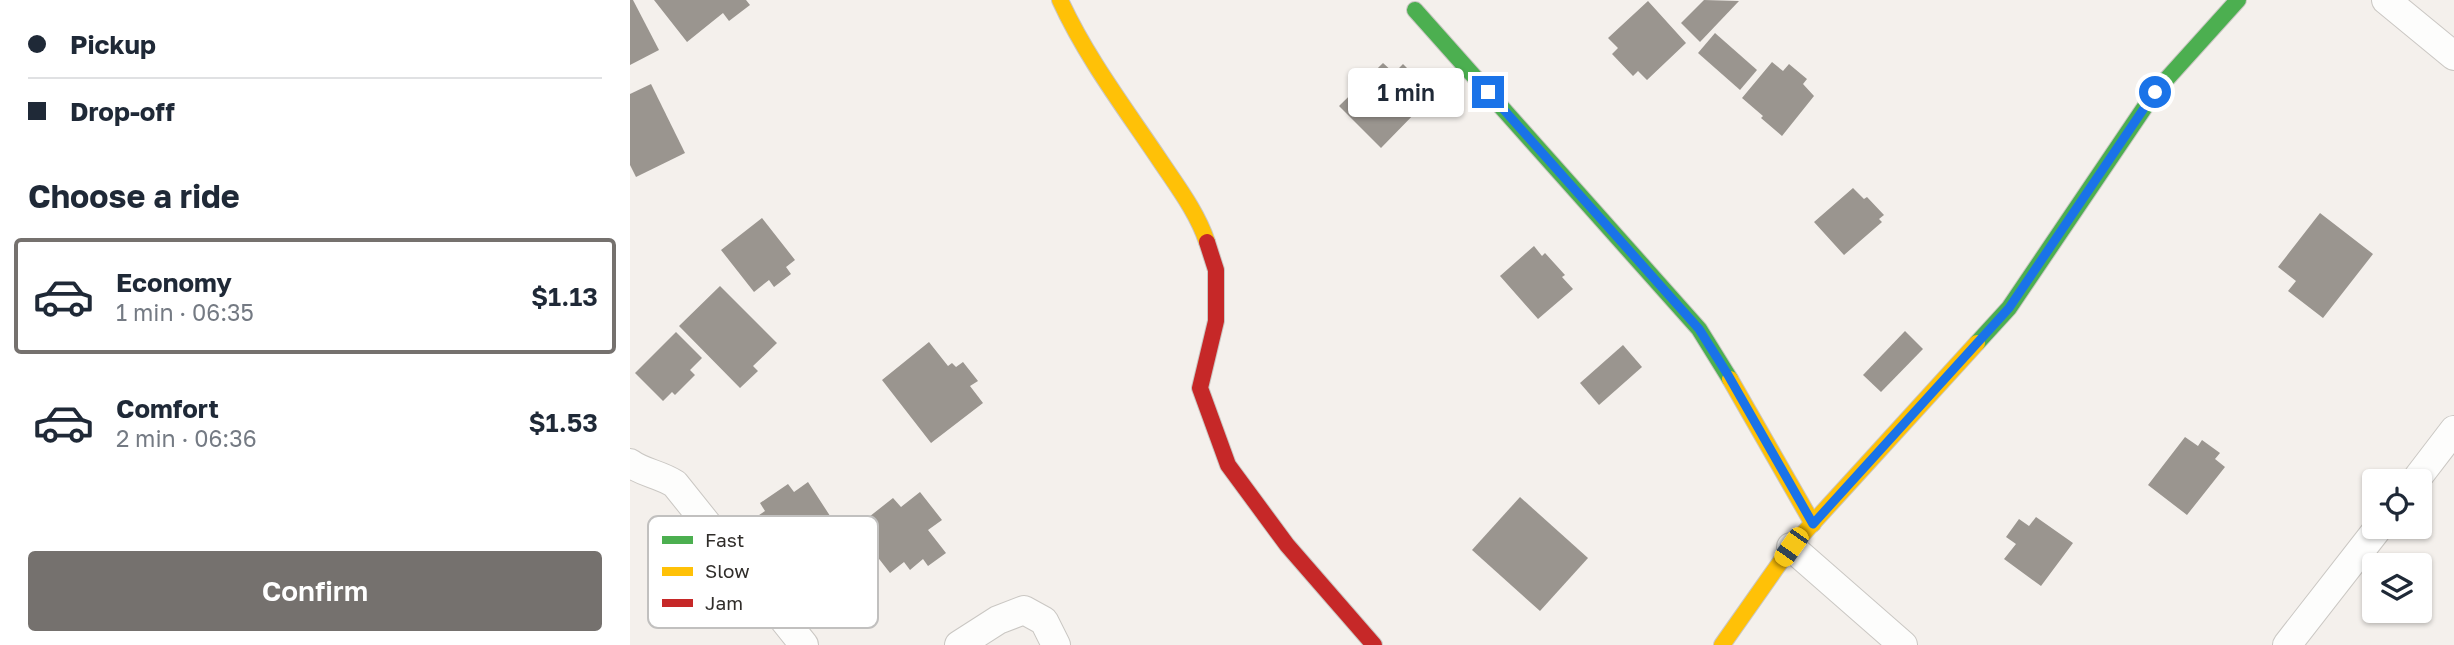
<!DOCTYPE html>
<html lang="en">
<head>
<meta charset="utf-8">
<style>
	body { margin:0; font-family:"Golos Text",sans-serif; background:#f6f6f7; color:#1f2937; height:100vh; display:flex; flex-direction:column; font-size:26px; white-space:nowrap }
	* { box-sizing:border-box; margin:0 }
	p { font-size:23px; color:#747a83 }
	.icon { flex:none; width:38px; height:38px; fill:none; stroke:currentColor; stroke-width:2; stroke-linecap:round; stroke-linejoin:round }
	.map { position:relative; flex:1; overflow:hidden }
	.sheet { display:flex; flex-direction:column; background:#fff; width:630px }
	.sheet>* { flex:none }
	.banner { display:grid; align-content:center; height:154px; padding:0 28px; background:#fff }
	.fabs { position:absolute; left:1732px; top:469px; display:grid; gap:14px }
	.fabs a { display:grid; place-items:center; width:70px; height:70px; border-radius:7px; background:#fff; box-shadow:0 2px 5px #0004; font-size:35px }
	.end { position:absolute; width:32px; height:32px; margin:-16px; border:9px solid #1a73e8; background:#fff; box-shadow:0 0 0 4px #fff }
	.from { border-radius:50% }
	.bubble { position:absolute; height:49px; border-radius:7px; background:#fff; box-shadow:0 2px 5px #0004; font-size:23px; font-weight:600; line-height:49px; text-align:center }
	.car { position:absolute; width:21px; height:42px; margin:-21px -10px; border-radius:9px; box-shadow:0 0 5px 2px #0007; background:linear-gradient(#f5c518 24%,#345 0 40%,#f5c518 0 76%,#345 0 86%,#f5c518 0) }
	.banner b { display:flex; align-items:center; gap:24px; height:66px; font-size:26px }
	.banner b+b { border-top:2px solid #e0e1e3 }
	.banner i { width:18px; height:18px; background:#1f2937 }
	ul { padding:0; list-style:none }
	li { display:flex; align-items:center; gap:21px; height:116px; margin:0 14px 10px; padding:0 14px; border:4px solid transparent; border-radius:7px }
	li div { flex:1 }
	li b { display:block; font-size:26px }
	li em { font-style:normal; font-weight:600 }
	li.selected { border-color:#75716e }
	li>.icon { width:63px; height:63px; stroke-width:1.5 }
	h2 { padding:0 28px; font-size:32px; line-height:84px }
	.cta { display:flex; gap:14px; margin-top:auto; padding:14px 28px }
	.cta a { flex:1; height:80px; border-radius:7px; background:#75716e; color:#fff; font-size:28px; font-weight:600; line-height:80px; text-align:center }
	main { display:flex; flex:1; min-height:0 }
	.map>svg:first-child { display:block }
</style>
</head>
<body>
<main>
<section class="sheet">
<div class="banner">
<b><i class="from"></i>Pickup</b>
<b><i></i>Drop-off</b>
</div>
<h2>Choose a ride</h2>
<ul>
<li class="selected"><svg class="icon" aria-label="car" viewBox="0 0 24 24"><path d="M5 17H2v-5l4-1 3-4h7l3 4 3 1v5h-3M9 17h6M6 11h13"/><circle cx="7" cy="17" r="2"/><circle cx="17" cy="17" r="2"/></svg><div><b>Economy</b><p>1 min · 06:35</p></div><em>$1.13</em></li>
<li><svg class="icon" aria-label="car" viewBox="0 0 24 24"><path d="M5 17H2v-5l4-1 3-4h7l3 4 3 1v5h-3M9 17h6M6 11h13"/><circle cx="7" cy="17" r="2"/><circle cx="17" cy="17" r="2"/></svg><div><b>Comfort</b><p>2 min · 06:36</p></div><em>$1.53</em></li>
</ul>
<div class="cta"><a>Confirm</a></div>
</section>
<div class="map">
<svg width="1824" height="645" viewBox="0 0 1824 645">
	<rect width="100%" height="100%" fill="#f4f0ec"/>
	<g fill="#9a958f">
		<polygon points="0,0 3,0 29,50 0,65"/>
		<polygon points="24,0 116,0 120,5 99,21 93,13 57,42"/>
		<polygon points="1074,0 1109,1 1070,42 1051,23"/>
		<polygon points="1018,1 1056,43 1017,80 1008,71 1003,76 982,54 988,48 978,38"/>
		<polygon points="1085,33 1127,70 1110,90 1068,53"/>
		<polygon points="1142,62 1153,71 1159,64 1177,79 1173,84 1184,96 1152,136 1131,118 1133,116 1112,98"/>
		<polygon points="753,63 764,73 773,64 792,83 779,95 791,107 751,148 709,106"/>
		<polygon points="21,84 55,153 6,177 0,165 0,94"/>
		<polygon points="1223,188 1234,199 1237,197 1254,215 1249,219 1252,222 1214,255 1184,222"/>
		<polygon points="1690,213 1743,254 1693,318 1658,291 1666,281 1648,267"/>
		<polygon points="132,218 165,260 156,267 161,274 144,287 139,280 124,292 91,250"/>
		<polygon points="904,246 912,256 915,253 935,275 932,277 943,289 908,319 870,276"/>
		<polygon points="90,286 147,343 123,366 128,371 110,388 49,326"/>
		<polygon points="1275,331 1293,349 1251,392 1233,375"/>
		<polygon points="46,332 72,358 60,370 65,375 45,395 42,392 33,401 5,373"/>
		<polygon points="299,342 318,366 322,363 326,367 333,362 348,381 340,386 353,403 301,443 252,380"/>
		<polygon points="993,345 1012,367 969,405 950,383"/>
		<polygon points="1555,437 1568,446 1572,440 1590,453 1585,459 1595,467 1557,515 1518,485"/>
		<polygon points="178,482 204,522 132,571 105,531 135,511 130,503 158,484 164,492"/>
		<polygon points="290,492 312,520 298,530 316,553 298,566 293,559 280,570 274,562 260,573 225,528 263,498 271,507"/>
		<polygon points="890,497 958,558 910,611 842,550"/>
		<polygon points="1406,517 1443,543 1411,586 1374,559 1386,544 1376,537 1389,519 1399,526"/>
	</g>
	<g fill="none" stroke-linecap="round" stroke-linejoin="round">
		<g stroke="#cac7c3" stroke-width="30">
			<g id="street">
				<polyline points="1756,0 1824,56"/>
				<path d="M0 463C13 473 30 474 45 484L174 645"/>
				<polyline points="1785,481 1824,430"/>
				<polyline points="1161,547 1273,645"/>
				<polyline points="329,645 368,620 394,610 414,621 426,645"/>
				<polyline points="1657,645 1749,527"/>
			</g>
		</g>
		<g stroke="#cac7c3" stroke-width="18">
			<g id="fast">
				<polyline points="785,10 1069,329 1100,379"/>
				<polyline points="1347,343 1379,308 1525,92 1608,0"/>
			</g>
		</g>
		<g stroke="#cac7c3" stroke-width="18">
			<g id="slow">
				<path d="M430 0C456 57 494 107 529 159 547 186 567 212 577 242"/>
				<polyline points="1100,379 1183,524"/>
				<polyline points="1092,645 1161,547 1347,343"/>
			</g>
		</g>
		<g stroke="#cac7c3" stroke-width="18">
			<polyline id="jam" points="577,242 586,270 586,321 570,388 598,465 657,545 744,645"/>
		</g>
		<use href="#street" stroke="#fdfdfc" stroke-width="28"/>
		<use href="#fast" stroke="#4caf50" stroke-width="16"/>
		<use href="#slow" stroke="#ffc107" stroke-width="16"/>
		<use href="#jam" stroke="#c62828" stroke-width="16"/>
	</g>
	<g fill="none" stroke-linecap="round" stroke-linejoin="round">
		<polyline stroke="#1a73e8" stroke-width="9" points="858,92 1069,329 1098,375 1183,524 1379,308 1525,92"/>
	</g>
	<rect x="18" y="516" width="230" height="112" rx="10" fill="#fff" stroke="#c1c0bf" stroke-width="2"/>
	<rect x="32" y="536" width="31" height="8" fill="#4caf50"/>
	<rect x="32" y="567" width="31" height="9" fill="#ffc107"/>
	<rect x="32" y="599" width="31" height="8" fill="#c62828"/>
	<g font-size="19" fill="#302d2a">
		<text x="75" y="547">Fast</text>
		<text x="75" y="578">Slow</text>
		<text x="75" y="610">Jam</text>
	</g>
</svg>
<div class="fabs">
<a><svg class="icon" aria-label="locate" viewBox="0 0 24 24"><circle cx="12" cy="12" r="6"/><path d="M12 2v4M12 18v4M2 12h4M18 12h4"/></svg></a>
<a><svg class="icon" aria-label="layers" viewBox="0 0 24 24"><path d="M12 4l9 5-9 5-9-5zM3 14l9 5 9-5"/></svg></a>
</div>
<i class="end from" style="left:1525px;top:92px"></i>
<i class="end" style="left:858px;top:92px"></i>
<div class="bubble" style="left:718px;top:68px;width:116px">1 min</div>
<i class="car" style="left:1161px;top:547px;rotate:215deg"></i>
</div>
</main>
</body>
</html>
